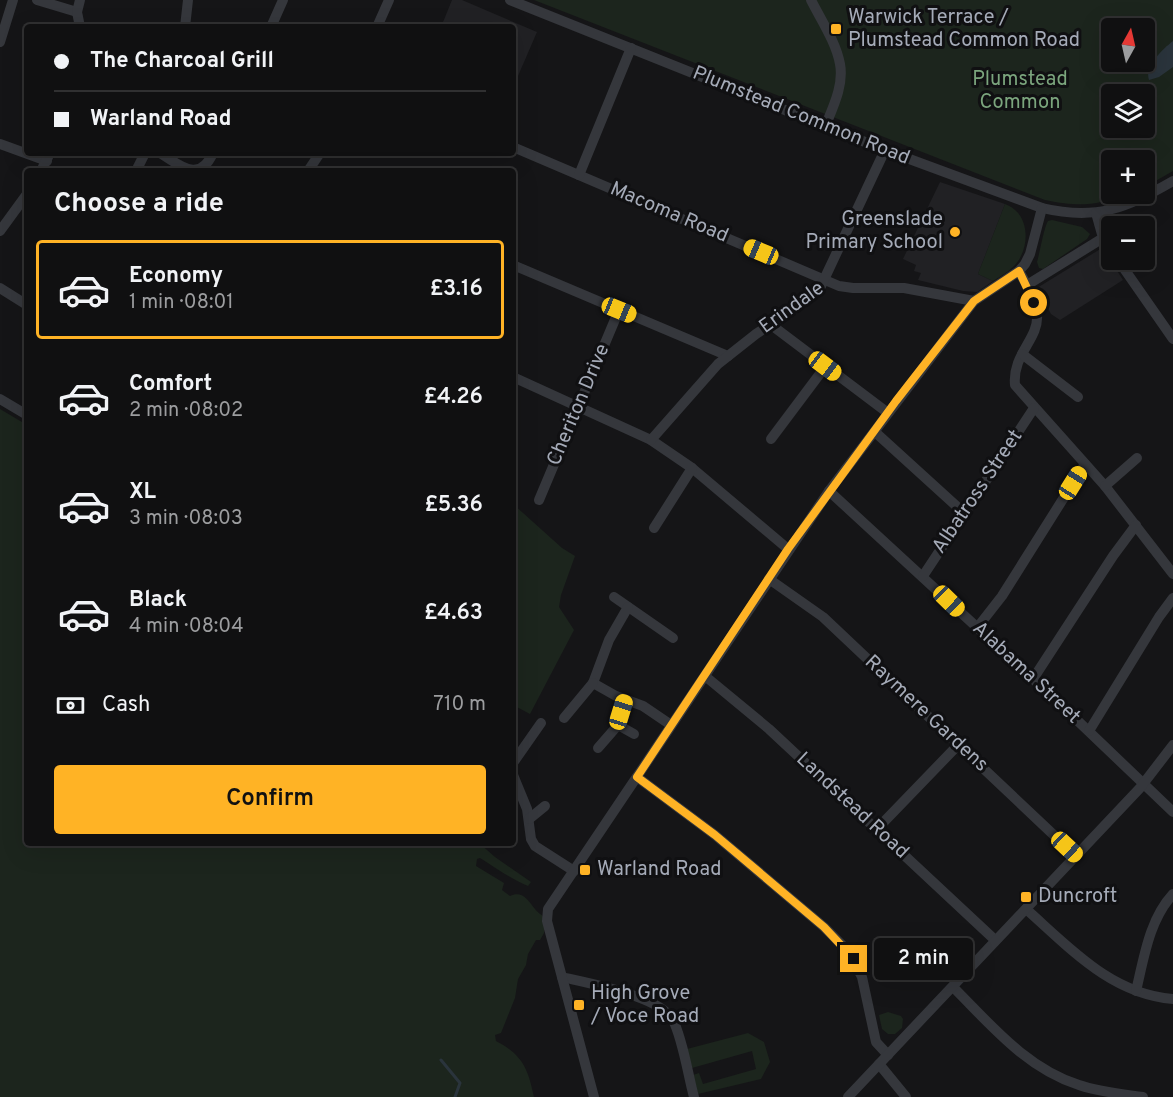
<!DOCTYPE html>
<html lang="en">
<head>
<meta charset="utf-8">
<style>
	body { margin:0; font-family:Overpass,sans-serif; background:#1e1e1f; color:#f1f3f6; height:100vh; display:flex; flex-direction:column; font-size:22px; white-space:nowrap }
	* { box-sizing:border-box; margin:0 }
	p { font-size:20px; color:#9c9d9f }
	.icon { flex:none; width:33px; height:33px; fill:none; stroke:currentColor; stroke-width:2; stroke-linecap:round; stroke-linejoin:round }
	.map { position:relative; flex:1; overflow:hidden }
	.sheet { position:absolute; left:24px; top:168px; width:492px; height:678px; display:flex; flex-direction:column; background:#101011; border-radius:6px; box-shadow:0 6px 24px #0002,0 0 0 2px #303031 }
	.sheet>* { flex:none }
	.banner { position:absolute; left:24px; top:24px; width:492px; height:132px; border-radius:6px; box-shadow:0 6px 24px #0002,0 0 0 2px #303031; display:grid; align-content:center; height:132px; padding:0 30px; background:#101011 }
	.needle { width:39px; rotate:8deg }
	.buttons { position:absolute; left:1101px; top:18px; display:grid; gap:12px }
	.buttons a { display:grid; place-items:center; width:54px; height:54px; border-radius:6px; background:#101011; box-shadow:0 6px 24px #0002,0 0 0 2px #303031; font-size:30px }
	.end { position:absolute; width:27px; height:27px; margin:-14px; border:8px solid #ffb325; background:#111; box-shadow:0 0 0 3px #111 }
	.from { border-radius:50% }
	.bubble { position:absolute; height:42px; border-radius:6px; background:#101011; box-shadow:0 6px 24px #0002,0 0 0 2px #303031; font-size:20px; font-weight:600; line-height:42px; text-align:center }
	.car { position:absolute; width:18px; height:36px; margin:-18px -9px; border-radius:8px; box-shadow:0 0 4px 2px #0007; background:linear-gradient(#f5c518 24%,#345 0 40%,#f5c518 0 76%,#345 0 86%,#f5c518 0) }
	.banner b { display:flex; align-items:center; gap:21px; height:57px; font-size:22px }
	.banner b+b { border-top:2px solid #303031 }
	.banner i { width:15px; height:15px; background:#f1f3f6 }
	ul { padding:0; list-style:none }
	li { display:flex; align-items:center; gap:18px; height:99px; margin:0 12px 9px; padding:0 18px; border:3px solid transparent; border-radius:6px }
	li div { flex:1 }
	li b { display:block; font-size:22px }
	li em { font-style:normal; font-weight:600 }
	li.active { border-color:#ffb325 }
	li>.icon { width:54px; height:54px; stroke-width:1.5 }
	h2 { padding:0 30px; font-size:27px; line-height:72px }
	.pay { display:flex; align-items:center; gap:15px; height:66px; padding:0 30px; font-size:22px }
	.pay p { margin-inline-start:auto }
	.primary-button { display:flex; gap:12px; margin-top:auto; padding:12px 30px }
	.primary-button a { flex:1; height:69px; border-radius:6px; background:#ffb325; color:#111; font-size:24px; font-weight:600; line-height:69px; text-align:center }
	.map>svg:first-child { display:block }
</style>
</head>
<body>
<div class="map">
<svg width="1173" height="1097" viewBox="0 0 1173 1097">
	<rect width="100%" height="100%" fill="#151517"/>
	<g fill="#212124">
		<polygon points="452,0 462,0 537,32 518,76 513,74 513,27 441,27"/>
		<polygon points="940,182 1005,204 978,274 993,281 977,292 963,291 918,280 921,273 914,271 916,265 903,259"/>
		<polygon points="1102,248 1123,280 1060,320 1051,314 1037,288"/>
	</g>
	<g fill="#1c251d" fill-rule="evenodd">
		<path d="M534 0H1173V171L1145 187 1144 160H1112V194H1128C1094 206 1080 207 1045 200ZM1112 28H1144V62H1112ZM1112 94H1144V128H1112Z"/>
		<path d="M1005 204C1031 213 1031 250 1013 267 1007 273 999 277 993 281L978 274Z"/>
		<path d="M1052 220 1082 227 1090 234 1087 239 1043 269 1039 268 1037 262C1040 252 1044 227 1048 221Z"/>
		<path d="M0 409 27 425V843H479L495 857 531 882 528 886C511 879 496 868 480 858L477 859 476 866 504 883 502 890 510 896C522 890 528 900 535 909 537 912 542 915 546 919L544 933 540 940H536L528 954 526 965 518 979 515 998 501 1033 495 1035 496 1041C523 1055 528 1069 534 1097H0Z"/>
		<polygon points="513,504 562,548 575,556 561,595 559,607 574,630 530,714 513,705"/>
		<polygon points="888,1012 901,1016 903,1019 902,1028 895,1034 888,1034 882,1029 879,1015"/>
		<polygon points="748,1033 764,1042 770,1062 761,1079 698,1094 693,1075 699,1073 703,1084 756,1069 752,1051 692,1068 687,1049"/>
	</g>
	<path fill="#2a343c" d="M1173 41V67L1159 77 1149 80C1144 66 1163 49 1173 41Z"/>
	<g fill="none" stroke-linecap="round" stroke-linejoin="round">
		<polyline stroke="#2a343c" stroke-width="3" points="441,1060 460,1083 455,1097"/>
		<g stroke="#35373c" stroke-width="10">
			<polyline points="37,0 77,12"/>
			<path d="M510 0 885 150 1042 208C1097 221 1126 208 1173 181"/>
			<path d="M811 0C821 20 836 42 840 64 844 85 833 107 825 127"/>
			<polyline points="80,27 77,12 80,0"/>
			<polyline points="185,27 188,0"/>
			<polyline points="271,27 283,0"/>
			<polyline points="377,27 389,0"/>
			<polyline points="0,42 13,0"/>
			<polyline points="0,144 47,161"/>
			<polyline points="513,147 839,286 853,288 904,288 974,301"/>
			<path d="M160 153C180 165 199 184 213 153"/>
			<polyline points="41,171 50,153"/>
			<polyline points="136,171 145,153"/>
			<polyline points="308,171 320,153"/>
			<polyline points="579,175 631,48"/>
			<polyline points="1096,213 1103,238 1112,250"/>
			<polyline points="0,231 27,194"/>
			<polyline points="1118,260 1173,339"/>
			<polyline points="513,265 728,356"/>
			<path d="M1019 271C1026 284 1036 300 1037 315 1039 339 1012 354 1015 385L1105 486 1173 574"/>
			<polyline points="1027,285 1103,238"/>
			<polyline points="0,288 27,305"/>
			<polyline points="770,324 888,413"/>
			<polyline points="1022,354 1078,397"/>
			<polyline points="513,377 651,440 692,468 788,549"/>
			<polyline points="0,399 27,415"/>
			<polyline points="875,432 964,513"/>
			<polyline points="771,439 825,367"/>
			<polyline points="651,440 718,364 756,334 801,304 821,286 885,150"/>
			<polyline points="1105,486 1137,458"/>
			<polyline points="829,491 1057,701 1173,812"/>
			<polyline points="539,500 619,310"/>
			<polyline points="654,528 692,468"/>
			<polyline points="923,576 1034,408"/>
			<polyline points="769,579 823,617 1076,856"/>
			<polyline points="614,597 673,638"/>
			<polyline points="628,607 609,640 593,683 616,696 643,706 671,725"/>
			<polyline points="977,628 1002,596 1085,464"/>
			<polyline points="705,676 769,729 995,940"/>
			<polyline points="1033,679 1113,556 1136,525"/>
			<polyline points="564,718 593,683"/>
			<polyline points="618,725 634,734"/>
			<polyline points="1089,731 1159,617 1173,598"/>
			<polyline points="598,748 618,725 625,700"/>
			<polyline points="513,763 541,723"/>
			<polyline points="513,775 527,809 531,839 535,846 574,871"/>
			<polyline points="637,777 715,835 824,927 848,951 862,977 876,1042 888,1055"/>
			<polyline points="529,819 545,806"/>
			<polyline points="876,830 959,744"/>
			<path d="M1026 909C1070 948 1111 994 1173 999"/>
			<path d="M562 977C588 983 660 996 673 1020 683 1040 688 1075 694 1097"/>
			<path d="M953 987C991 1025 1026 1068 1079 1085 1099 1092 1122 1094 1143 1097"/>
			<path d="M1136 991C1144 958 1149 920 1173 894"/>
			<polyline points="879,1064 906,1097"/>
			<polyline points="594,1097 547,921 548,909 829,491 974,301 1019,271 1025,264 1030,254 1042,208"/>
			<polyline points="848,1097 1140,788 1173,745"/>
		</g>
	</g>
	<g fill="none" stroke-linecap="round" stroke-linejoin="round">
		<polyline stroke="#ffb325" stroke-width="8" points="854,959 824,927 715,835 637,777 788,549 896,401 974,301 1019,271 1034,303"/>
	</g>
	<g fill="#ffb325" stroke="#101012" stroke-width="2">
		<rect x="830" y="23" width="12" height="12" rx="3"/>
		<circle cx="955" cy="232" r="6"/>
		<rect x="579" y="864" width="12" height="12" rx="3"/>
		<rect x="1020" y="891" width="12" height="12" rx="3"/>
		<rect x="573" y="999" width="12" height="12" rx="3"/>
	</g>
	<g text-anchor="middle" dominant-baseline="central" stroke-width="6" stroke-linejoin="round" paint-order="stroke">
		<g font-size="20" fill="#a5abb8" stroke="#101012" text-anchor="start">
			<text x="848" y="18">Warwick Terrace /<tspan x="848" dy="23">Plumstead Common Road</tspan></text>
			<text x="943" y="220" text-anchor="end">Greenslade<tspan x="943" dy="23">Primary School</tspan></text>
			<text x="597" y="870">Warland Road</text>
			<text x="1038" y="897">Duncroft</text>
			<text x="591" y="994">High Grove<tspan x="591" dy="23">/ Voce Road</tspan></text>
		</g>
		<g font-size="20" fill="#7ba57d" stroke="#101012">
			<text x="1020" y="80">Plumstead<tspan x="1020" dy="23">Common</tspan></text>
		</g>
		<g font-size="20" fill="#a5abb8" stroke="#101012">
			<text transform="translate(801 116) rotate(22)">Plumstead Common Road</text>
			<text transform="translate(669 213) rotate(23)">Macoma Road</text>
			<text transform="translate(792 308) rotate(-36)">Erindale</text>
			<text transform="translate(579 405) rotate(-67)">Cheriton Drive</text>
			<text transform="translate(978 492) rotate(-56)">Albatross Street</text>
			<text transform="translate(1026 673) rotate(43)">Alabama Street</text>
			<text transform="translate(926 714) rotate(43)">Raymere Gardens</text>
			<text transform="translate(852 806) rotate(43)">Landstead Road</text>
		</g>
	</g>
</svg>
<div class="buttons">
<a><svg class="needle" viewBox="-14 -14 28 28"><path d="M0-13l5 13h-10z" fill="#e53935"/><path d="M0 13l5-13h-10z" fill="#9c9d9f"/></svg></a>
<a><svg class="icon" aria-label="layers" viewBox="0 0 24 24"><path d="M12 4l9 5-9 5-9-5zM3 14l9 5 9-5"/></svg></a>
<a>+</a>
<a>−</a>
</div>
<i class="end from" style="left:1034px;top:303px"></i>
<i class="end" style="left:854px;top:959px"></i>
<div class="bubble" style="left:874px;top:938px;width:99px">2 min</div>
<i class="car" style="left:761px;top:252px;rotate:293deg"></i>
<i class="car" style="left:619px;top:310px;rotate:112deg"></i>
<i class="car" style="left:825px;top:366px;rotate:127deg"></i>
<i class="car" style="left:1073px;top:483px;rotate:32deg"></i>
<i class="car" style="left:949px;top:601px;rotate:134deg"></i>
<i class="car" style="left:621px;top:712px;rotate:17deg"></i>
<i class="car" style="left:1067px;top:847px;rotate:133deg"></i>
<div class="banner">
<b><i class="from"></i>The Charcoal Grill</b>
<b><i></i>Warland Road</b>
</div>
<section class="sheet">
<h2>Choose a ride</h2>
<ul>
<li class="active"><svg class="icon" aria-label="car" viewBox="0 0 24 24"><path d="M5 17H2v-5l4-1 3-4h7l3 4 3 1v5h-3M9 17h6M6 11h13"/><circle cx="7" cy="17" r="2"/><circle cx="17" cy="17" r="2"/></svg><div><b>Economy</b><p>1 min · 08:01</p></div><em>£3.16</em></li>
<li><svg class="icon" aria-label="car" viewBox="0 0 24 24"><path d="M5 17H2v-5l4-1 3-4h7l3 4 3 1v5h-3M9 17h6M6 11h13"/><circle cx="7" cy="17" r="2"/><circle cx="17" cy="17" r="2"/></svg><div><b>Comfort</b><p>2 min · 08:02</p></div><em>£4.26</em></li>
<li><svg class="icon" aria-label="car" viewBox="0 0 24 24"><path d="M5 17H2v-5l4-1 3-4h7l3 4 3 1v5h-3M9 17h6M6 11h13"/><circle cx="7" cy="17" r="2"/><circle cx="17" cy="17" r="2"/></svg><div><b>XL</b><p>3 min · 08:03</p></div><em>£5.36</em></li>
<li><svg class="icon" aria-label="car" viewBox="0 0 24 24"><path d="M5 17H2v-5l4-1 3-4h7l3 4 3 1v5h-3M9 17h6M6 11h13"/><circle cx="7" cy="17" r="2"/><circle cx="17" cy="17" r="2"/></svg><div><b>Black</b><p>4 min · 08:04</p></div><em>£4.63</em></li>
</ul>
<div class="pay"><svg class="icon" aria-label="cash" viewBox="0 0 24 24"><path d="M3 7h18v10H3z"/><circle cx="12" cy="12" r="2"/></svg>Cash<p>710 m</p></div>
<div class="primary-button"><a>Confirm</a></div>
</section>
</div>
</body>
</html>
